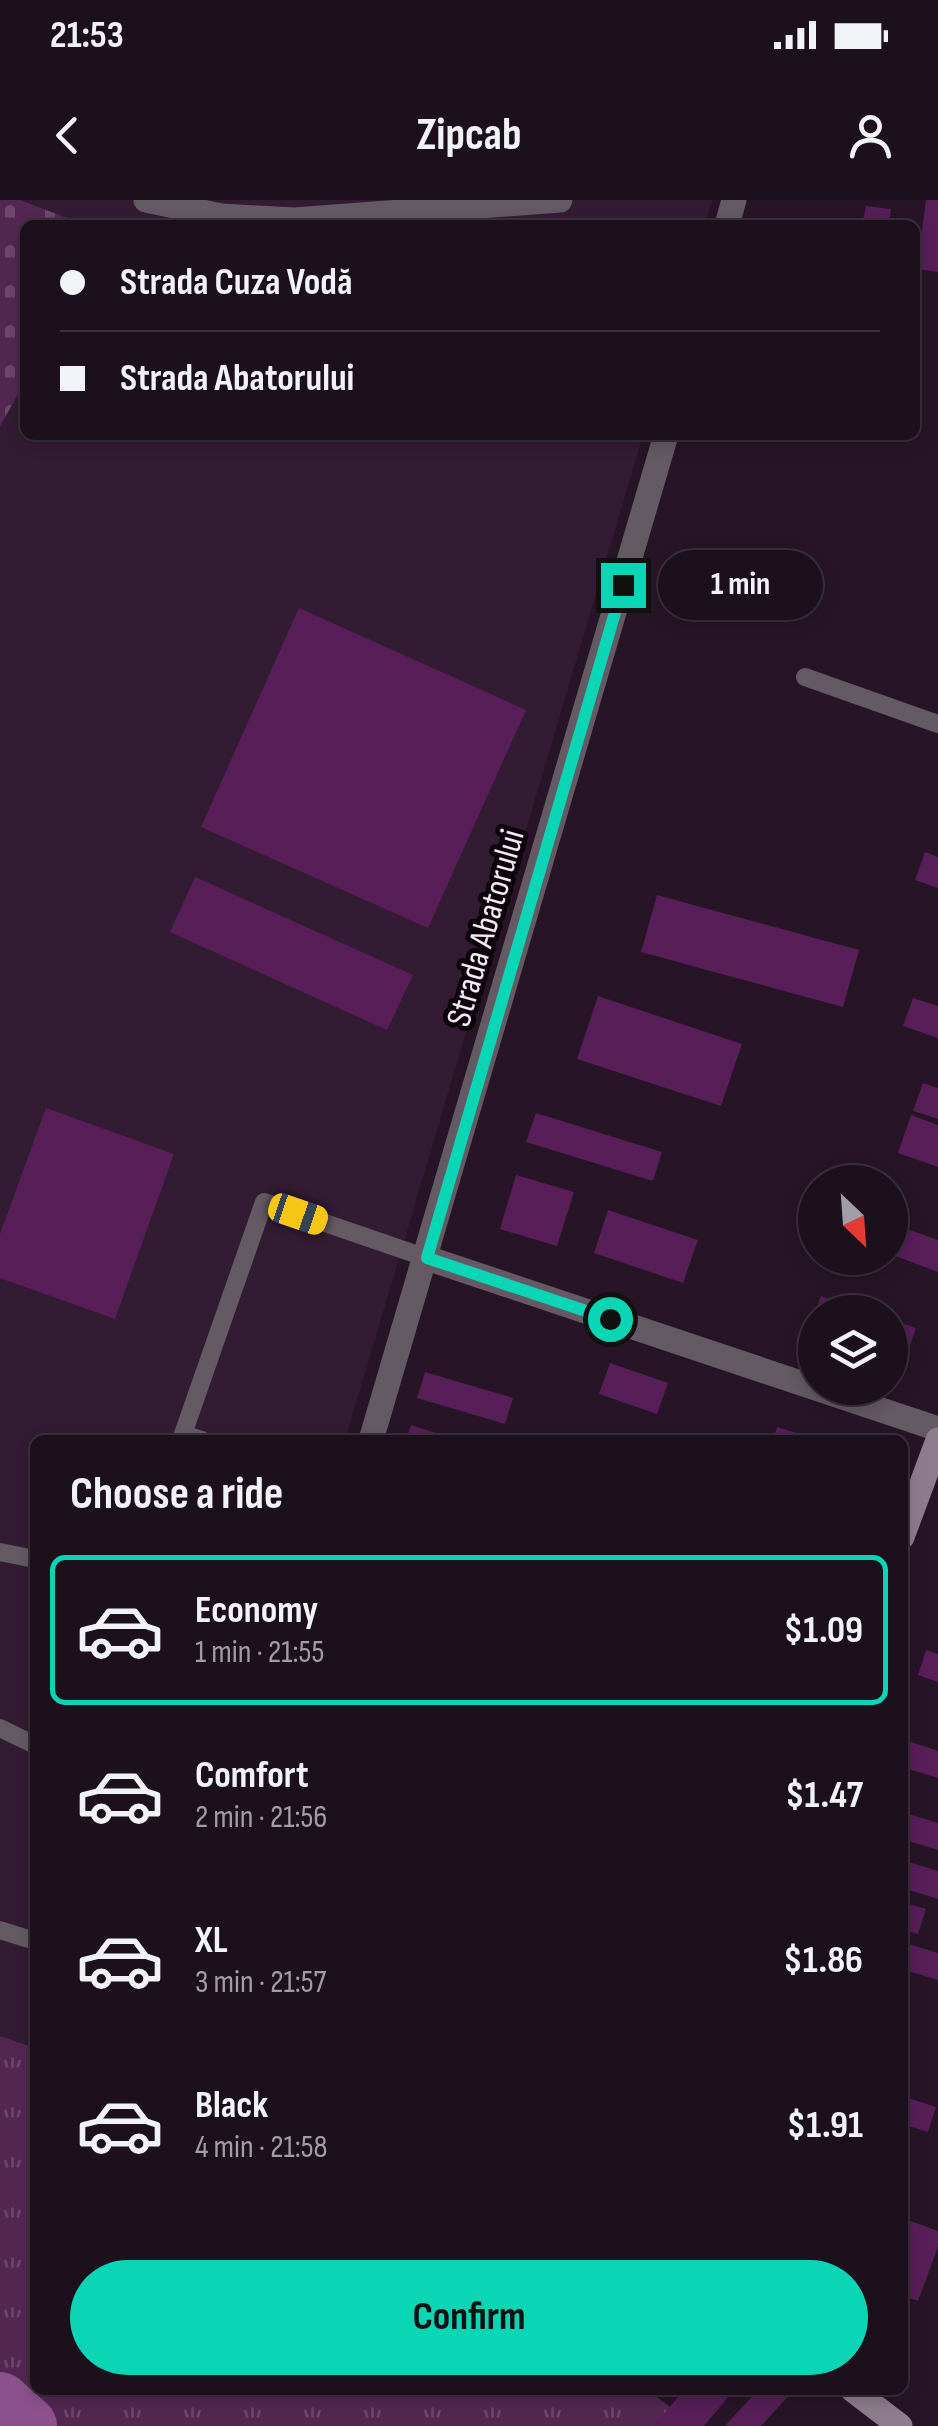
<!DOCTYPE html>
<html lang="en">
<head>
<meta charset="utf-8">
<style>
	body { margin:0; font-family:"Sofia Sans Condensed",sans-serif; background:#2a1e2a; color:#f1f3f6; height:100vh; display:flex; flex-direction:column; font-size:38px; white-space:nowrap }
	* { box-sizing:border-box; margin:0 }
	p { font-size:32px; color:#a09da4 }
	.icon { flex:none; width:55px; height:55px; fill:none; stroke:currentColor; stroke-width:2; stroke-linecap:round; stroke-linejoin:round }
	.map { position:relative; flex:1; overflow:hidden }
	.sheet { position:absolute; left:30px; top:1235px; width:878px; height:960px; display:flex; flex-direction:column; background:#1d101d; border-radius:15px; box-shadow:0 5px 15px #0003,0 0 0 2px #3b303b }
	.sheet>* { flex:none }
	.guide { position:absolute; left:20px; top:20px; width:900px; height:220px; border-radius:15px; box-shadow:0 5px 15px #0003,0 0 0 2px #3b303b; display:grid; align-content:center; height:220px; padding:0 40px; background:#1d101d }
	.needle { width:65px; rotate:155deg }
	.fabs { position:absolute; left:798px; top:965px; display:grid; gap:20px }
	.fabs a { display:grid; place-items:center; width:110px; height:110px; border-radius:50%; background:#1d101d; box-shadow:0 5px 15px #0003,0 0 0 2px #3b303b; font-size:50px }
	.end { position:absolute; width:45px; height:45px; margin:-22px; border:12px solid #0ad5b5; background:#111; box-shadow:0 0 0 5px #111 }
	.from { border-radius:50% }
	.bubble { position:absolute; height:70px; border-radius:35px; background:#1d101d; box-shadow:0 5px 15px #0003,0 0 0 2px #3b303b; font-size:32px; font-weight:700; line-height:70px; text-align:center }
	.car { position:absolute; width:30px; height:60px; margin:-30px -15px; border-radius:12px; box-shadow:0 0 8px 2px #0007; background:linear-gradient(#f5c518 24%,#345 0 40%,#f5c518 0 76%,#345 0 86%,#f5c518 0) }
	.guide b { display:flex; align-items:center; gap:35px; height:95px; font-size:38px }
	.guide b+b { border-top:2px solid #3b303b }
	.guide i { width:25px; height:25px; background:#f1f3f6 }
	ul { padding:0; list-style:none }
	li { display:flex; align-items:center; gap:30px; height:150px; margin:0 20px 15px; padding:0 20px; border:5px solid transparent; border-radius:15px }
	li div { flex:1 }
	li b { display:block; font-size:38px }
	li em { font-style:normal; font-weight:700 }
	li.selected { border-color:#0ad5b5 }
	li>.icon { width:90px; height:90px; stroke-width:1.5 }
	h2 { padding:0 40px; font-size:45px; line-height:120px }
	.cta { display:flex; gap:20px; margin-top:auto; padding:20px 40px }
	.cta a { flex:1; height:115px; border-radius:60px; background:#0ad5b5; color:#111; font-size:40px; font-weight:700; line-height:115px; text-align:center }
	.status { display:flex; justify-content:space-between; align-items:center; height:70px; padding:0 50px; background:#1d101d; direction:ltr }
	.status svg { height:28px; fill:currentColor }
	header { display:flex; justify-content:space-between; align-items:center; height:130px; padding:0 40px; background:#1d101d; font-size:45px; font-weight:700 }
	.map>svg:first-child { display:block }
</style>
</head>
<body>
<div class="status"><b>21:53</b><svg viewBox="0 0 49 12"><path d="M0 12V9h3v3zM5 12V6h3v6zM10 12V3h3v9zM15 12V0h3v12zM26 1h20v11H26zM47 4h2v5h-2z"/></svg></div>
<header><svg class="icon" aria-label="back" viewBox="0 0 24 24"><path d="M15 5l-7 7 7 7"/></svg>Zipcab<svg class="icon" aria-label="person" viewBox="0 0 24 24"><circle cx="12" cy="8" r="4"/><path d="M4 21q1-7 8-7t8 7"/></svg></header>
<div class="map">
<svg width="938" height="2226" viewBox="0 0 938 2226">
	<defs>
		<pattern id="grass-tufts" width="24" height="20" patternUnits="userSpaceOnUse" patternTransform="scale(2.5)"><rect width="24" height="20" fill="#522852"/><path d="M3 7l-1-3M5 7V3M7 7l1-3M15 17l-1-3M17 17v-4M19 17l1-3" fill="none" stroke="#6c476c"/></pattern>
		<pattern id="cemetery-stones" width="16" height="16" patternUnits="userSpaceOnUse" patternTransform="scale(2.5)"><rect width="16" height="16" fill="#522852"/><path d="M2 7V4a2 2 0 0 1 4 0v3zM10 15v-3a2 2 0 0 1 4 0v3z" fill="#6c476c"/></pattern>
	</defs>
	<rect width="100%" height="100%" fill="#271527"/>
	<g fill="#331c33">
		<polygon points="20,0 712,0 705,25 86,25"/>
		<polygon points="25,181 25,235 643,235 345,1240 35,1240 35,1848 0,1836 0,225"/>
	</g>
	<polygon fill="url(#grass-tufts)" points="0,1836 35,1848 35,2190 647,2190 696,2226 0,2226"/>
	<polygon fill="url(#cemetery-stones)" points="0,0 20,0 86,25 25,25 25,182 0,226"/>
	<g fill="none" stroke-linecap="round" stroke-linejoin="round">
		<polyline stroke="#8d528e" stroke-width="60" points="0,2202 27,2226"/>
	</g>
	<g fill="#571e58">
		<polygon points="926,0 938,0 938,72 917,69"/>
		<polygon points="866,6 891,9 889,25 862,25"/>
		<polygon points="299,408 526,510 428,728 201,627"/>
		<polygon points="925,652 938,657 938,688 915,680"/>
		<polygon points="195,677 413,775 387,830 170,732"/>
		<polygon points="657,695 859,750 843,807 641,752"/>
		<polygon points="598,796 742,844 721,906 577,859"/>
		<polygon points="913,798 938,806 938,838 903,826"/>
		<polygon points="923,883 938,888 938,919 913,911"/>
		<polygon points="46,908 174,954 115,1119 0,1078 0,1034"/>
		<polygon points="536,913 662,952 653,981 526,942"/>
		<polygon points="911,915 938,925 938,967 898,953"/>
		<polygon points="516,975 574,992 557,1046 500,1029"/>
		<polygon points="608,1010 698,1040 683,1083 594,1053"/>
		<polygon points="896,1025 938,1040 938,1072 890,1054 890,1042"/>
		<polygon points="821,1096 867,1112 815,1112"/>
		<polygon points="890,1119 916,1128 906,1156 890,1151"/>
		<polygon points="610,1163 668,1183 657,1214 599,1194"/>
		<polygon points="425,1172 513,1198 505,1224 417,1198"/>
		<polygon points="411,1225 454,1239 454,1240 406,1240"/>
		<polygon points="777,1227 816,1239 816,1240 773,1240"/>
		<polygon points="926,1450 938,1454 938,1482 918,1475"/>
		<polygon points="902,1539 938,1551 938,1578 902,1567"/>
		<polygon points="902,1612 938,1623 938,1650 902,1639"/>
		<polygon points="902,1660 938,1671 938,1699 902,1688"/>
		<polygon points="902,1702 926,1709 918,1734 902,1729"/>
		<polygon points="902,1742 938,1753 938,1780 902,1769"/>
		<polygon points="902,1896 936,1907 928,1932 902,1924"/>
		<polygon points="902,2018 938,2031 938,2047 918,2101 902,2096"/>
		<polygon points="684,2190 734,2190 704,2226 654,2226"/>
		<polygon points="758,2190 794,2190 761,2226 725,2226"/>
	</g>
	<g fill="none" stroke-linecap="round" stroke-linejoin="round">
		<g stroke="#645a64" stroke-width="18">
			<polyline points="805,477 938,524"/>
			<polyline points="202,1240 183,1234 264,1002 427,1058"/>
			<polyline points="0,1352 35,1359"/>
			<polyline points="0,1528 35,1545"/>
			<polyline points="0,1730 35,1741"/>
		</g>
		<g stroke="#645a64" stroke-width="25">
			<polyline points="146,0 221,16 294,20 560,0"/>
			<polyline points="727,25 734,0"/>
			<polyline points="427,1058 938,1229"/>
			<polyline points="371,1240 666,235"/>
		</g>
		<g stroke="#8d7d8c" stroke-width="25">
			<polyline points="902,1337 938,1240"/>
			<polyline points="853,2190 900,2226"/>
		</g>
	</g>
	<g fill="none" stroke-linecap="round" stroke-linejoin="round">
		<polyline stroke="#0ad5b5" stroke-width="12" points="610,1119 427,1058 623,385"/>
	</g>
	<g text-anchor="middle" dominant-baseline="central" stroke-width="10" stroke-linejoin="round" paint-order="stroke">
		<g font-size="35" fill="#f5e9f5" stroke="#0b050b">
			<text transform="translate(486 728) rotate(-74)">Strada Abatorului</text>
		</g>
	</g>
</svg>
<div class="fabs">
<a><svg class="needle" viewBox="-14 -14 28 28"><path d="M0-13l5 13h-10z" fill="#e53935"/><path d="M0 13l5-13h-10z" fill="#a09da4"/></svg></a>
<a><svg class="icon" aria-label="layers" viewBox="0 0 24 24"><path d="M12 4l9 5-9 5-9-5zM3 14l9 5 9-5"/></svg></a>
</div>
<i class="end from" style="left:610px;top:1119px"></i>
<i class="end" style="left:623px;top:385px"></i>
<div class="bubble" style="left:658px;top:350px;width:165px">1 min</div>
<i class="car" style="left:298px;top:1014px;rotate:109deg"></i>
<div class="guide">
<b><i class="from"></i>Strada Cuza Vodă</b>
<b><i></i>Strada Abatorului</b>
</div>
<section class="sheet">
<h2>Choose a ride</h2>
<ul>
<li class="selected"><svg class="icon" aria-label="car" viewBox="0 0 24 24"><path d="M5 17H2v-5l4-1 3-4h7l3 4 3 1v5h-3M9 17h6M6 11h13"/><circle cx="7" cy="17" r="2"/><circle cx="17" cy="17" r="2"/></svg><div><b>Economy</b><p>1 min · 21:55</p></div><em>$1.09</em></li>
<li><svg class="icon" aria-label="car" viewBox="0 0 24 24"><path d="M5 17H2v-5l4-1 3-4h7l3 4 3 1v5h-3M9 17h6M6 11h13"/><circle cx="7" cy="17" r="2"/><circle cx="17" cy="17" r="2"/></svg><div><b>Comfort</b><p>2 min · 21:56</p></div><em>$1.47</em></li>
<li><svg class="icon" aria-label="car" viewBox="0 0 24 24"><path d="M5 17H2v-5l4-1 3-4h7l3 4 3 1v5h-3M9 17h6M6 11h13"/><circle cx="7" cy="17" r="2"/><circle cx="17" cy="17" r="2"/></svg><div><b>XL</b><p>3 min · 21:57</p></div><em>$1.86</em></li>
<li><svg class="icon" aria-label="car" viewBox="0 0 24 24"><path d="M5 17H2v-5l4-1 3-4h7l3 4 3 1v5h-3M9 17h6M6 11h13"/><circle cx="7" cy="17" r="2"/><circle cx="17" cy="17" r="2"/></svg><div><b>Black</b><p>4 min · 21:58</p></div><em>$1.91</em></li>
</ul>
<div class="cta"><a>Confirm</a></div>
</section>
</div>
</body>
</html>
